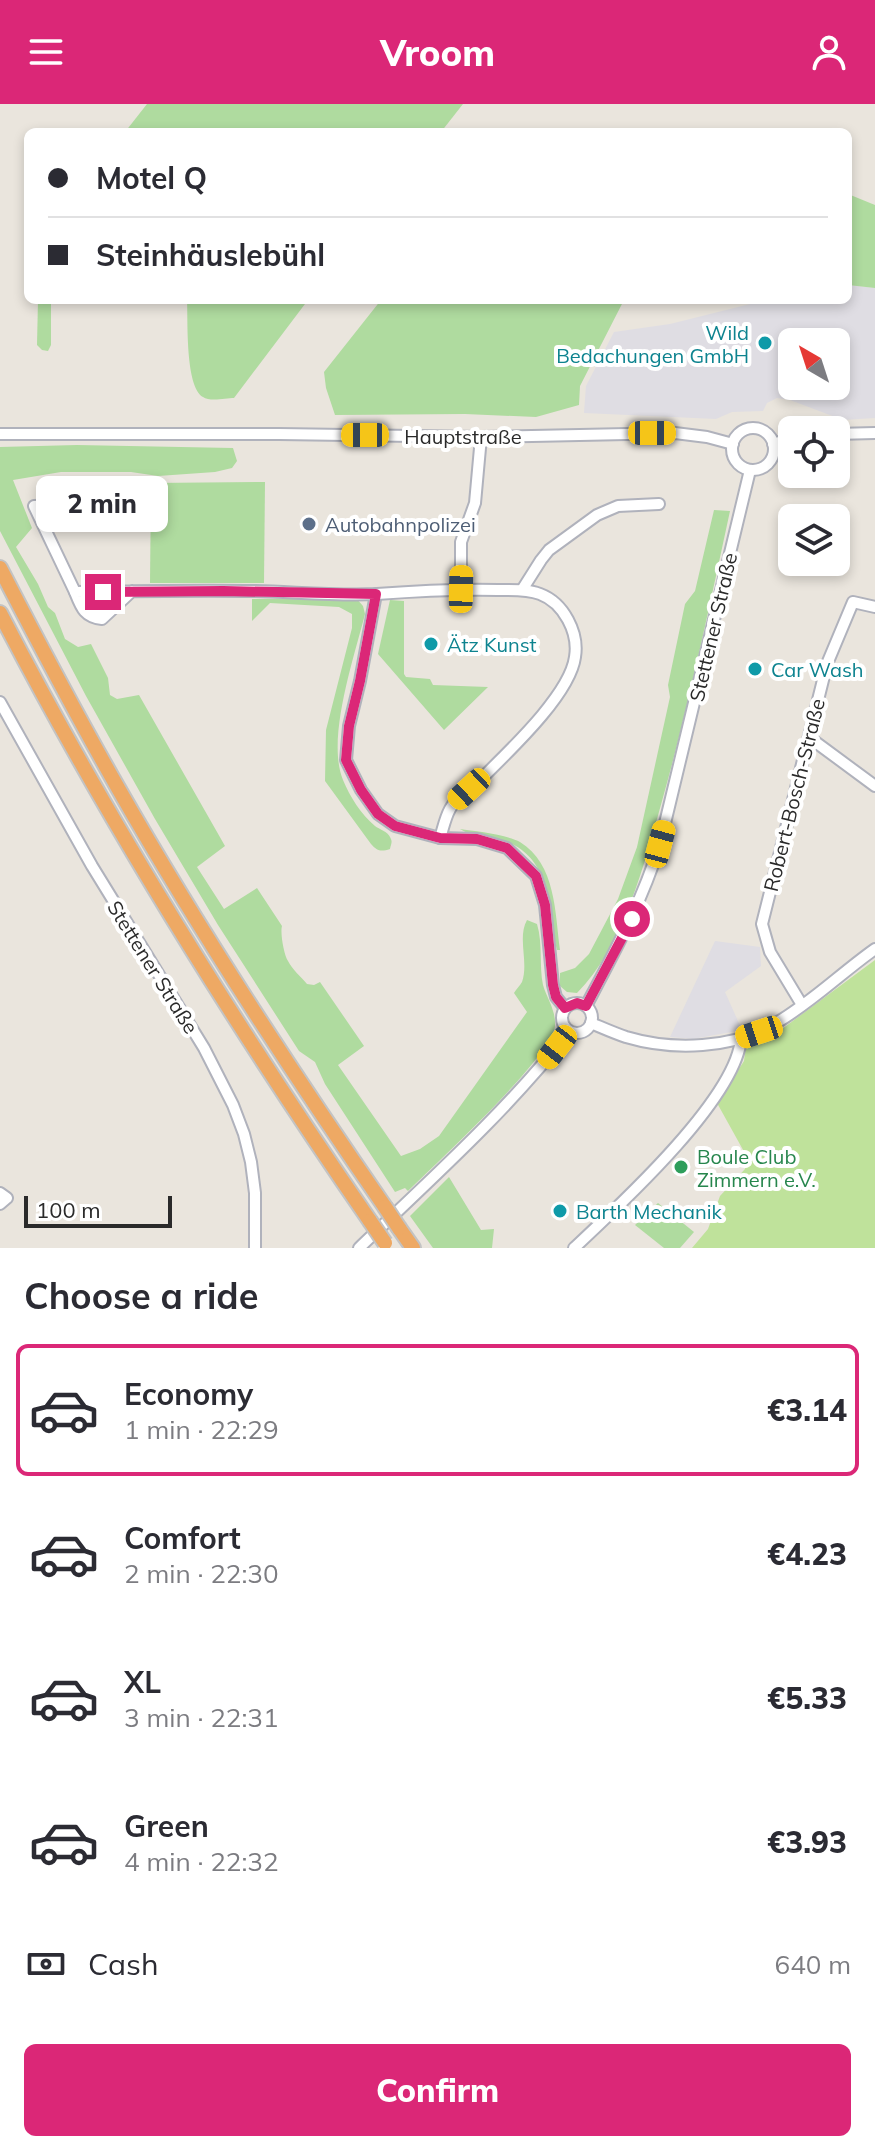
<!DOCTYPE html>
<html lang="en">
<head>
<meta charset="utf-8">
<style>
	body { margin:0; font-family:Mulish,sans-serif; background:#f2f2f3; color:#2b2b33; height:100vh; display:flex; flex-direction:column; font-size:30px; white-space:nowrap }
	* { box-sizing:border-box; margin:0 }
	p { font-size:26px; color:#7c7c81 }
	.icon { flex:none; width:44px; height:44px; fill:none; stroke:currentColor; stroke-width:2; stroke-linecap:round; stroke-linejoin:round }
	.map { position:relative; height:1144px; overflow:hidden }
	.details { display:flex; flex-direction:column; background:#fff; flex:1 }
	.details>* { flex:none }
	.top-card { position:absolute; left:24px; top:24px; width:828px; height:176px; border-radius:12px; box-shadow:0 4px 12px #0003; display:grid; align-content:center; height:176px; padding:0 24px; background:#fff }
	.needle { width:52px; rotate:321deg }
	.buttons { position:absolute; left:778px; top:224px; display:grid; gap:16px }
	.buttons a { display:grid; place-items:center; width:72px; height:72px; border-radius:12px; background:#fff; box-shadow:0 4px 12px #0003; font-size:40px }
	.scale { position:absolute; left:24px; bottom:20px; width:148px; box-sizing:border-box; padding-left:8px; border:4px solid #2a2a2a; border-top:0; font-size:22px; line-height:28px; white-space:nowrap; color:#2a2a2a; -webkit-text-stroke:6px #fff; paint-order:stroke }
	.end { position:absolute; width:36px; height:36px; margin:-18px; border:10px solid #db2777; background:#fff; box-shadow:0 0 0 4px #fff }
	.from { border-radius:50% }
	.bubble { position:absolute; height:56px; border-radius:12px; background:#fff; box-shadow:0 4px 12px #0003; font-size:26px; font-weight:800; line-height:56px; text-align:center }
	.car { position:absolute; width:24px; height:48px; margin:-24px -12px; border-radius:10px; box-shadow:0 0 6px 2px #0007; background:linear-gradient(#f5c518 24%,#345 0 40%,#f5c518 0 76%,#345 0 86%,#f5c518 0) }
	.top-card b { display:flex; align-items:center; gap:28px; height:76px; font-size:30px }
	.top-card b+b { border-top:2px solid #e1e1e2 }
	.top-card i { width:20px; height:20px; background:#2b2b33 }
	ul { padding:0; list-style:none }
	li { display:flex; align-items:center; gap:24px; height:132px; margin:0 16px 12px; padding:0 8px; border:4px solid transparent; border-radius:12px }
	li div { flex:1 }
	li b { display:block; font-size:30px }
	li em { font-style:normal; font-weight:800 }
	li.active { border-color:#db2777 }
	li>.icon { width:72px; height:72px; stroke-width:1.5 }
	h2 { padding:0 24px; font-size:36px; line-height:96px }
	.pay { display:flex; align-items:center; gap:20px; height:88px; padding:0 24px; font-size:30px }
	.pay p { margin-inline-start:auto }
	.primary-button { display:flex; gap:16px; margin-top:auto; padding:16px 24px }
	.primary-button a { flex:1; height:92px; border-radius:12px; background:#db2777; color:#fff; font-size:32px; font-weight:800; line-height:92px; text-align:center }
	header { display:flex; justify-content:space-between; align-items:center; height:104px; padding:0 24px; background:#db2777; color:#fff; font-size:36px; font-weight:800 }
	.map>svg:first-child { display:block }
</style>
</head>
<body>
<header><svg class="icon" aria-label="menu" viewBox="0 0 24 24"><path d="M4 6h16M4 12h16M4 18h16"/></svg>Vroom<svg class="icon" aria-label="person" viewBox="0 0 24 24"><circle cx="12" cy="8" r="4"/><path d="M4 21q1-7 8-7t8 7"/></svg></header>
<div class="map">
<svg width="875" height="1144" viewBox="0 0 875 1144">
	<rect width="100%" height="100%" fill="#eae5dd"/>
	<g fill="#dfdde3" fill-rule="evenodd">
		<path d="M848 181 875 184V314L843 316 790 296 777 294 767 299 763 307 732 308 716 315 584 309 586 282 614 228 670 220 766 196H848ZM792 238H836V282H792Z"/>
		<polygon points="715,837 760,843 761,862 725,888 742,926 693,935 670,933"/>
	</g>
	<g fill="#afdb9f">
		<polygon points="147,0 463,0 441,28 125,28"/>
		<polygon points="848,90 875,101 875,184 848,181"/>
		<polygon points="38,196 51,196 51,241 48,247 42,246 37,241"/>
		<path d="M187 196H308L234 294C226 294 210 298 203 293 185 283 188 216 187 196Z"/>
		<polygon points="381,196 624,196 580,282 579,301 536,313 465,310 335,311 326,284 324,268"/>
		<path d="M77 341 233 344 237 357 232 364 215 368 158 372 131 368H61L13 376 32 424 16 443 38 480 48 503 55 509 65 535 78 543 91 540 108 574 110 591 117 595 139 591 225 742 197 763 224 805 257 784 282 822C280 829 284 851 288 857 292 865 301 873 307 880L314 881 320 878 364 942 338 961 401 1052 420 1045 439 1032 527 908 514 889C516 885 520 882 522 878 529 858 517 834 527 816L537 820C543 840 539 862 543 881 547 895 556 906 555 922 552 953 435 1060 408 1087L405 1084 395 1088 325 980 315 958 299 947 218 821 155 715 86 592 0 427V343Z"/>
		<polygon points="265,378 264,479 150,479 151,379"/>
		<path d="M714 406 730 407C709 504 689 601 662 697 645 758 623 844 577 889L567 888 560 882V869L575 864 589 850 618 795 637 743 670 593 668 581 685 500 695 487Z"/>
		<path d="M356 494 363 502 365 510C354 554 326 635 343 676 350 693 361 710 375 722 379 725 388 728 390 733 393 738 391 740 390 745 381 748 377 747 371 740L325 677 326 626 352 524V510L339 503 270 499 252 517V495Z"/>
		<polygon points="390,496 404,497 404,570 406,573 430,575 433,581 488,583 444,626 378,550"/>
		<path d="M460 725C475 727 508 731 520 738 556 760 555 809 560 846H557L556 842C550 803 550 756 508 738 492 732 474 734 460 725Z"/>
		<polygon points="449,1073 481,1126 494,1125 492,1144 433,1144 410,1112"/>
		<polygon points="658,1099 694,1128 680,1144 664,1144 635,1121"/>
	</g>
	<polygon fill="#bfe29b" points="875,856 875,1144 692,1144 708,1125 720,1092 745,1065 747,1053 717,999 744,957 746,940 766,936 778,928"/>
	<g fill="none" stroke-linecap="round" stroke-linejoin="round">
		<g stroke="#b0b2bc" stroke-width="14">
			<g id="minor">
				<circle cx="753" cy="345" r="21"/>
				<polyline points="0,330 279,330 481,333 675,329 707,333 733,340"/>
				<polyline points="836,330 875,329"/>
				<polyline points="773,340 792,334"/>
				<polyline points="461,485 461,438 475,399 481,333"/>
				<polyline points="522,486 541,456 549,446 597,411 618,402 659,400"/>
				<path d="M132 487 102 515C84 513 81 503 75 488 135 487 196 486 256 487 296 488 337 492 377 490 417 487 457 485 498 486 512 486 527 485 540 490 564 499 579 529 575 553 570 591 507 649 480 676 470 684 456 694 450 705 445 714 443 725 440 734"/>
				<polyline points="75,488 34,402 124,398"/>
				<polyline points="376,490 360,577 349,622 346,656 361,686 378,710 395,722 440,734 477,735 507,744 536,772 545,801 553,881 556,893 565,904"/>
				<polyline points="0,598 92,762 204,944 233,1001 244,1030 251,1058 255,1089 255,1144"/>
				<polyline points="810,634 875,682"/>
				<circle cx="577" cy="914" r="15"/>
				<polyline points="802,901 770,848 762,820 827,560 853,498 875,503"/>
				<path d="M586 902C614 849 642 798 660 740L750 366"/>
				<path d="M591 919C603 924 614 929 626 933 673 947 733 945 776 919 811 899 841 869 875 845"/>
				<polyline points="0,1089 7,1094 0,1100"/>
				<path d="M359 1144C431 1075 507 1007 569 928"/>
				<path d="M574 1144C619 1102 737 994 741 934"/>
			</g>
		</g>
		<g stroke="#c3c3c3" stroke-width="18">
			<g id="highway">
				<path d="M0 464C38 538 77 612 118 684 200 828 291 967 385 1103"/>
				<path d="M0 509C109 720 235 921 370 1117"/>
				<polyline points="399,1124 413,1144"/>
			</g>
		</g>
		<use href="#minor" stroke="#fff" stroke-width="10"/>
		<use href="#highway" stroke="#eea964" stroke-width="14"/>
		<g stroke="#c3c3c3" stroke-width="18" stroke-linecap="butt">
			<g id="highway-bridge">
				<polyline points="385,1103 399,1124"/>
				<polyline points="370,1117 385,1139"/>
			</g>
		</g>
		<use href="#highway-bridge" stroke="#eea964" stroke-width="14"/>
	</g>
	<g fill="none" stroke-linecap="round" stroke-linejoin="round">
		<polyline stroke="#db2777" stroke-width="10" points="103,488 223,487 376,490 360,577 349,622 346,656 361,686 378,710 395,722 440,734 477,735 507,744 536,772 545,801 553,881 556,893 565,904 577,899 586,902 632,815"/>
	</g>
	<g fill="#0f9aa8" stroke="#fff" stroke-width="3">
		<circle cx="765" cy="239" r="8"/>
		<circle cx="431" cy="540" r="8"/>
		<circle cx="755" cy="565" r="8"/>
		<circle cx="560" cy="1107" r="8"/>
	</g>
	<circle fill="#5c6f8a" stroke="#fff" stroke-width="3" cx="309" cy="420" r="8"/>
	<circle fill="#2e9e5b" stroke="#fff" stroke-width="3" cx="681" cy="1063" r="8"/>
	<g text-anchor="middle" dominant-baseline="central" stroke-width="8" stroke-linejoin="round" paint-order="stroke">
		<g font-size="20" fill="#0d838f" stroke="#fff" text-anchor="start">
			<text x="749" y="228" text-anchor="end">Wild<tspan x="749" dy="23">Bedachungen GmbH</tspan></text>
			<text x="447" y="540">Ätz Kunst</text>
			<text x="771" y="565">Car Wash</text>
			<text x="576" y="1107">Barth Mechanik</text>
		</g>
		<g font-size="20" fill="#2a2a2a" stroke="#fff">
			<text x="463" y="332">Hauptstraße</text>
			<text transform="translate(713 523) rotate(-77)">Stettener Straße</text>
			<text transform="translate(794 691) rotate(-76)">Robert-Bosch-Straße</text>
			<text transform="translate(153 863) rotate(58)">Stettener Straße</text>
		</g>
		<g font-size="20" fill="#4e5e75" stroke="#fff" text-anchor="start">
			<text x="325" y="420">Autobahnpolizei</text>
		</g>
		<g font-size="20" fill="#27864d" stroke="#fff" text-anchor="start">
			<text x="697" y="1052">Boule Club<tspan x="697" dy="23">Zimmern e.V.</tspan></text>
		</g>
	</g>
</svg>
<div class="buttons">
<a><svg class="needle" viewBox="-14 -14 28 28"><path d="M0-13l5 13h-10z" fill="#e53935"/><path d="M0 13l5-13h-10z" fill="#7c7c81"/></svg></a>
<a><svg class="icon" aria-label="locate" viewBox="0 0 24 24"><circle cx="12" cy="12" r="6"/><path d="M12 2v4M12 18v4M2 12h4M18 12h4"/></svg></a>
<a><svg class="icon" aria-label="layers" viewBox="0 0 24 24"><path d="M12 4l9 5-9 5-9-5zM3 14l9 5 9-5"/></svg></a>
</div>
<div class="scale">100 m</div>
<i class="end from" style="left:632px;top:815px"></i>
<i class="end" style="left:103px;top:488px"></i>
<div class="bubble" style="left:36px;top:372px;width:132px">2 min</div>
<i class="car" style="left:652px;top:329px;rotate:90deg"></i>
<i class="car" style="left:365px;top:331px;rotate:270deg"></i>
<i class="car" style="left:461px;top:485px;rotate:1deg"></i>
<i class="car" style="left:469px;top:685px;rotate:227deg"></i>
<i class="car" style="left:660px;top:740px;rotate:15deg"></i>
<i class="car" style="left:759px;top:928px;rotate:252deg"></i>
<i class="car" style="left:557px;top:943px;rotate:218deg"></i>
<div class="top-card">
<b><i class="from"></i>Motel Q</b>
<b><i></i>Steinhäuslebühl</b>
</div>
</div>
<section class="details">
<h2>Choose a ride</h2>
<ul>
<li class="active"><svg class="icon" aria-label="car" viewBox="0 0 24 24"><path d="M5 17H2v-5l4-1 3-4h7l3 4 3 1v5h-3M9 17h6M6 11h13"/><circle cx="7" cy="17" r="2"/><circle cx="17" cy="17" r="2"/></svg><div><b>Economy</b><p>1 min · 22:29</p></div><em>€3.14</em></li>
<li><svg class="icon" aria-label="car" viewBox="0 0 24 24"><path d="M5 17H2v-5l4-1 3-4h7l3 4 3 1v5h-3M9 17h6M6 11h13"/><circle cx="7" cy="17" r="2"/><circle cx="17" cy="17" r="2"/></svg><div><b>Comfort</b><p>2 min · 22:30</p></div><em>€4.23</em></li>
<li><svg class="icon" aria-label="car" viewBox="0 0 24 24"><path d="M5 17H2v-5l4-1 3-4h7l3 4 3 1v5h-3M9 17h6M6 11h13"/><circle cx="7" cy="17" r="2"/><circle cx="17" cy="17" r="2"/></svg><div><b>XL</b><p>3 min · 22:31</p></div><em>€5.33</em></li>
<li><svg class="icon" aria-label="car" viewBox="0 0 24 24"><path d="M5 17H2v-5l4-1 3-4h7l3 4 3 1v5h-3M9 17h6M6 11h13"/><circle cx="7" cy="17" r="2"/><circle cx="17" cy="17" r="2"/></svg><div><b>Green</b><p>4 min · 22:32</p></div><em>€3.93</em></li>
</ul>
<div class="pay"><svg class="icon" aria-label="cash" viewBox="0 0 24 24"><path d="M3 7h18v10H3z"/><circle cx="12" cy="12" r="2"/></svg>Cash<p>640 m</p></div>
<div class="primary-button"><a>Confirm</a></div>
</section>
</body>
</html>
